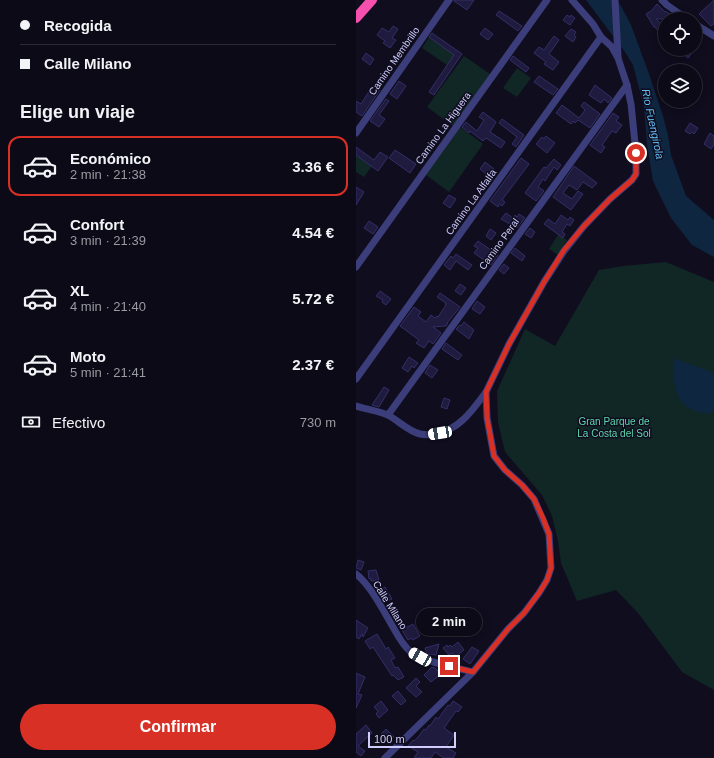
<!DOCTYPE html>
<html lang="es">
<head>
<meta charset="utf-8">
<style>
	body { margin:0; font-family:Helvetica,sans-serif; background:#14131f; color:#f1f3f6; height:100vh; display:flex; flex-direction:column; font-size:15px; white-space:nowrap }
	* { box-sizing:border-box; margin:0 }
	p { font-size:13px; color:#9a9aa1 }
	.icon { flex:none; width:22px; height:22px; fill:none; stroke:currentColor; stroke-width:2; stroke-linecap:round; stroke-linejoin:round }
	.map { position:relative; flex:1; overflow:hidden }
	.side { display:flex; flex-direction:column; background:#0b0a16; width:356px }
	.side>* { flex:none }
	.hud { display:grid; align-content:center; height:88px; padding:0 20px; background:#0b0a16 }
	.controls { position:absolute; left:302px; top:12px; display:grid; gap:8px }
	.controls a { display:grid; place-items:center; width:44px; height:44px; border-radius:50%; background:#0b0a16; box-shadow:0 2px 10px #0003,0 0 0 1px #2b2b35; font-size:20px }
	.scale { position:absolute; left:12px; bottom:10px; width:88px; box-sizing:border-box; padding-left:4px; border:2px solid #cecdfc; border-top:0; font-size:11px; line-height:14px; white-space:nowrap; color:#cecdfc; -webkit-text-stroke:3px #0f0d1e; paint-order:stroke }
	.end { position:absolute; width:18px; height:18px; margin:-9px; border:5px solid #d93025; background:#fff; box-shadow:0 0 0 2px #fff }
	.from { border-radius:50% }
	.bubble { position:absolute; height:28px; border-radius:14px; background:#0b0a16; box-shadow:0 2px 10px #0003,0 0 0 1px #2b2b35; font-size:13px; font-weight:800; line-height:28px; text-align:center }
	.car { position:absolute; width:12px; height:24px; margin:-12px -6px; border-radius:5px; box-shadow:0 0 3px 1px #0007; background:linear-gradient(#fff 24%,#345 0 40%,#fff 0 76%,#345 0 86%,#fff 0) }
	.hud b { display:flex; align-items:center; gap:14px; height:38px; font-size:15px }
	.hud b+b { border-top:1px solid #2b2b35 }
	.hud i { width:10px; height:10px; background:#f1f3f6 }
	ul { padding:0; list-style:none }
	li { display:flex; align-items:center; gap:12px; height:60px; margin:0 8px 6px; padding:0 12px; border:2px solid transparent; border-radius:12px }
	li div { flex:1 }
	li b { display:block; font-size:15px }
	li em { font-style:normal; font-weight:800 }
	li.active { border-color:#d93025 }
	li>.icon { width:36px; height:36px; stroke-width:1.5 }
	h2 { padding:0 20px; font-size:18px; line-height:48px }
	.pay { display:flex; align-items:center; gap:10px; height:44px; padding:0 20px; font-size:15px }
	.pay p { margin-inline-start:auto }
	.primary-button { display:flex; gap:8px; margin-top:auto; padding:8px 20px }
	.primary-button a { flex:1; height:46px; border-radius:24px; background:#d93025; color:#fff; font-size:16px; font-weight:800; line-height:46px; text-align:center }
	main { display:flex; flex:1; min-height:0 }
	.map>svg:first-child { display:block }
</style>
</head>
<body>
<main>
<section class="side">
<div class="hud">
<b><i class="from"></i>Recogida</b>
<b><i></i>Calle Milano</b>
</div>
<h2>Elige un viaje</h2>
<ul>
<li class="active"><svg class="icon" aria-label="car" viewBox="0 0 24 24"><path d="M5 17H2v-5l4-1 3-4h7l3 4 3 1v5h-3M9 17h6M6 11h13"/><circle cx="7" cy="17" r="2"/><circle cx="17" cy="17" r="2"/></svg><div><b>Económico</b><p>2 min · 21:38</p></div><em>3.36 €</em></li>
<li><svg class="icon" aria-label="car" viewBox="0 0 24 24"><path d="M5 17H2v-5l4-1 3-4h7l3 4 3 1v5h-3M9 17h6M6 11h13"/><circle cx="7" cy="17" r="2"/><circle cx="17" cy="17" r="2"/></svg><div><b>Confort</b><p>3 min · 21:39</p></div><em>4.54 €</em></li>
<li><svg class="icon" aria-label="car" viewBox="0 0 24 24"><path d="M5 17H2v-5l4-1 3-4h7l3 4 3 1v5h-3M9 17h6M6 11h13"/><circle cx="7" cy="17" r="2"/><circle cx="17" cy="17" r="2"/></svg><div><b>XL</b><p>4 min · 21:40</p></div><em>5.72 €</em></li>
<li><svg class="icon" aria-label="car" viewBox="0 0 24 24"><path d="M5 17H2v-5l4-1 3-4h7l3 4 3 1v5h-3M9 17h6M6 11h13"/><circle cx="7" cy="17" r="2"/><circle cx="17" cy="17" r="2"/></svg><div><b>Moto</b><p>5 min · 21:41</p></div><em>2.37 €</em></li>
</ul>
<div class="pay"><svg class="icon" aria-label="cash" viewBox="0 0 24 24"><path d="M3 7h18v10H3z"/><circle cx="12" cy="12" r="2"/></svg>Efectivo<p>730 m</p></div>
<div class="primary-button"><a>Confirmar</a></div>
</section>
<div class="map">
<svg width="358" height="758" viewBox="0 0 358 758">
	<rect width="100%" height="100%" fill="#0f0d1e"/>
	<g fill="#112725">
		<polygon points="73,37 98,55 91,65 66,48"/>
		<polygon points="108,56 134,74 97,126 71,107"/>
		<polygon points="161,68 175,78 161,97 147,88"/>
		<polygon points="104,127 127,144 93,192 70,175"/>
		<polygon points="0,155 16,166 8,177 0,172"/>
		<polygon points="202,235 211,240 202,255 193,249"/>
		<polygon points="310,262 358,282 358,690 326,672 282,613 260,590 221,601 205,563 202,541 196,516 186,495 149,452 142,422 141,391 169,329 199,346 243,270 267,266"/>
	</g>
	<g fill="#0f2641">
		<polygon points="230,0 260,0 265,6 275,25 293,74 307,116 312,135 315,155 330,196 358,220 358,257 336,245 315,218 297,181 291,144 288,107 277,65 269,52"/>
		<path d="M317 358 358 373V412C352 414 348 413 343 412 317 406 317 380 317 358Z"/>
	</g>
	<g fill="#1f1b3e" stroke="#342e68">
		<polygon points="98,0 118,0 111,10 98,1"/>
		<polygon points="358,0 358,24 355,26 343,14"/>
		<polygon points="301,4 309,12 309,11 321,19 300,19 309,28 304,33 299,27 298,27 290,14 295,11"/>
		<polygon points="143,11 166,26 162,31 140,15"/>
		<polygon points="211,15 214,17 215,15 219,18 214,25 207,20"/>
		<polygon points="37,26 42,29 36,38 40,40 34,48 27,43 29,41 21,35 26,28 33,32"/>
		<polygon points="129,28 137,34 132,40 124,34"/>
		<polygon points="215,29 220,32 218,35 220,37 217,42 209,36"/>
		<polygon points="76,33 106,54 78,95 73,92 98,55 73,37"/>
		<polygon points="198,36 203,40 193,54 203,62 197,70 188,64 190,62 178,53 183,47 188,50"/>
		<polygon points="321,49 339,49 332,58"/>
		<polygon points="10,53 18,59 14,65 6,59"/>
		<polygon points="157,56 173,68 170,72 154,60"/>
		<polygon points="183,76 202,89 197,95 178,82"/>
		<polygon points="43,81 50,86 41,99 34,94"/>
		<polygon points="239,85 256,98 252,103 248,99 245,103 233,95"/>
		<polygon points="21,88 24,90 6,116 0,112 0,101 5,104 14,90 18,93"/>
		<polygon points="30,99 33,101 23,115 29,119 23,127 14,121"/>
		<polygon points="228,102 244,114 234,128 222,120 219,123 217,121 215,124 200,113 206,105 223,118 229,110 225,106"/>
		<polygon points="127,112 140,122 134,132 149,142 145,148 130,138 127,141 114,131 113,133 106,127 110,122 121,131 128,120 123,117"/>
		<polygon points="257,113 263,117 260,121 266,125 260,133 256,131 246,145 249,147 245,153 234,145"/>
		<polygon points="146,119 168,135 160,147 156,144 161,137 143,123"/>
		<polygon points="334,123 342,128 338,134 336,132 334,134 329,131"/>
		<polygon points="354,133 358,136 358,144 355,149 348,144"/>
		<polygon points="190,136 199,143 191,153 180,144 186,137 188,139"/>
		<polygon points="0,147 18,160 24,152 32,157 22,171 0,155"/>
		<polygon points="39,150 60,164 54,173 33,158"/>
		<polygon points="165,158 173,164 146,200 149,202 146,206 143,204 142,207 134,201"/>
		<polygon points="198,159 205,165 201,170 198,167 189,181 187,179 182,187 188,191 180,201 169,193 188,167 190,168"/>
		<polygon points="129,162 138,169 132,176 124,169"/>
		<polygon points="218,166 241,183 236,188 227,182 221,190 213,185 207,193 216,199 222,191 227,194 215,210 197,197"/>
		<polygon points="0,187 8,192 0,205"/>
		<polygon points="93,195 100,199 94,208 87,203"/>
		<polygon points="150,213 157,218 159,215 161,217 163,214 169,218 161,228 145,219"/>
		<polygon points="205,215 212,220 214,217 218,220 214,226 211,224 206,232 209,234 207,238 188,224 192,219 199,224"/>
		<polygon points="13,221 22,227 17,234 8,228"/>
		<polygon points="174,228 179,232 175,238 169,234"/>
		<polygon points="134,229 140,233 135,240 130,236"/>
		<polygon points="122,241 142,255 135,265 118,253 122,248 118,246"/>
		<polygon points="159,248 169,256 166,261 155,253"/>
		<polygon points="100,254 116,265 112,270 100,261 94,270 88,265 95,256 97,258"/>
		<polygon points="148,264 153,268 148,274 143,270"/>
		<polygon points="104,284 110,288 105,295 99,291"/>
		<polygon points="24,291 35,299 30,305 26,302 27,300 20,296"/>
		<polygon points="84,293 104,307 91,323 92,323 90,326 77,327 85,333 77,344 73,341 68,348 60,343 63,340 44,326 58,307 65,312 62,316 70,322 75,315 79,318 81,316 82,317 90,305 89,304 90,303 81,297"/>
		<polygon points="121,301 129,307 124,314 116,309"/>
		<polygon points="108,322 118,330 113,339 100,329 104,325 105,326"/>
		<polygon points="90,343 106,355 102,360 86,349"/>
		<polygon points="53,357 62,363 58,368 56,366 52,372 46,368"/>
		<polygon points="74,365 82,370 76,378 69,373"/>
		<polygon points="28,387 33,390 23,407 16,405"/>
		<polygon points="88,398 94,400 91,409 85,407"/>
		<polygon points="2,560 8,562 5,570 0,568"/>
		<polygon points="20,570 23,580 15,581 15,578 13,579 12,571"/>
		<polygon points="29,587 36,599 29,602 22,591"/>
		<polygon points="0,620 12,628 7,637 6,634 3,639 0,637"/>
		<polygon points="57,624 64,636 57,640 56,638 52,640 46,630"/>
		<polygon points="21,634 30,649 32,647 39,658 35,660 39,668 42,667 48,677 42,680 37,675 36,676 17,647 14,649 9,641"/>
		<polygon points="102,642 108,650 99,657 96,653 93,655 87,648 91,645 92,647 94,645 96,647"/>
		<polygon points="83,644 80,655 71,654 69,648"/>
		<polygon points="116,647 123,651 114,664 107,659"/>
		<polygon points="76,667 79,668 85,674 75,682 68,675"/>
		<polygon points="0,673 9,677 2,694 6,695 0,708"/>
		<polygon points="60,678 64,682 60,686 66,692 60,697 50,688"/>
		<polygon points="42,691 50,701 45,705 36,696"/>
		<polygon points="25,701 32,710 23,718 20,714 22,711 18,707"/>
		<polygon points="97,701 106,707 102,712 100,711 88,728 98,735 90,747 100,753 97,758 88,758 79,752 75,758 58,758 62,752 52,746 57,740 58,741 63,736 68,729 70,730 73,725 74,726 80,717 82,719 92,705 94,706"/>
		<polygon points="10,725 16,733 2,746 9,751 5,756 0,752 0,734"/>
		<polygon points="30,729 38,737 33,742 25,734"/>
	</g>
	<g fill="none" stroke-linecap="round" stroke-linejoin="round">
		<g stroke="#3b3e7a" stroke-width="7">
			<polyline points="259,0 262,56"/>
			<polyline points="306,0 311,5 331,19"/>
			<polyline points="339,24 358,36"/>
			<polyline points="0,133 93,0"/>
			<polyline points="0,267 191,0"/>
			<polyline points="0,379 245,37"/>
			<path d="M0 406C10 409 22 411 32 415 43 421 52 431 64 434 69 435 74 435 79 434 103 430 116 411 130 392"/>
			<polyline points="32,415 271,85"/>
			<path d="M0 574C15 586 27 610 37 627 42 636 47 646 55 652 68 662 101 668 117 672"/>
			<polyline points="29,758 117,672 152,629 168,613 183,593 191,580 195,568 193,534 178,499 166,485 149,470 138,456 131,418 130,392 153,344 188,282 208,251 228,226 254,199 276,180 280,174 280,153 275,104 271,85 262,58 256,47 245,37 237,24 216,0"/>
		</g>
		<polyline stroke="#f550ad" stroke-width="10" points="0,18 16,0"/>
	</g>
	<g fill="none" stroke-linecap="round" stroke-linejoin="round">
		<polyline stroke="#d93025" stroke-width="5" points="93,666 117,672 152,629 168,613 183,593 191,580 195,568 193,534 187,518 178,499 166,485 149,470 138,456 131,418 130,392 153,344 188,282 208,250 228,226 254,199 276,180 280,174 280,153"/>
	</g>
	<g text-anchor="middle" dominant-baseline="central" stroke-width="3" stroke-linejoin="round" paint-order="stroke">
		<g font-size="10" fill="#cecdfc" stroke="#0f0d1e">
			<text transform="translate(38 61) rotate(-55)">Camino Membrillo</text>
			<text transform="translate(87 128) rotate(-54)">Camino La Higuera</text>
			<text transform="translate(115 202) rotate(-54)">Camino La Alfalfa</text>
			<text transform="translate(143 244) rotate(-54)">Camino Peral</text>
			<text transform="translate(34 605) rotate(58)">Calle Milano</text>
		</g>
		<g font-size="10" fill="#5ed7ae" stroke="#0f0d1e">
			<text x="258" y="421">Gran Parque de<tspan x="258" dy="12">La Costa del Sol</tspan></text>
		</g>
		<g font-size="11" font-style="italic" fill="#62bef6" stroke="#0f0d1e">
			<text transform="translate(297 124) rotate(78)">Rio Fuengirola</text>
		</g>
	</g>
</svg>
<div class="controls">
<a><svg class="icon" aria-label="locate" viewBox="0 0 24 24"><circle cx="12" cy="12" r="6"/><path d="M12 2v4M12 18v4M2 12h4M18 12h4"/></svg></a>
<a><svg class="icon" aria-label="layers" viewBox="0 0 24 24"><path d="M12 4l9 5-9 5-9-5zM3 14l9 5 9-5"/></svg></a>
</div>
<div class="scale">100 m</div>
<i class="end from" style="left:280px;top:153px"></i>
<i class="end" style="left:93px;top:666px"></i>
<div class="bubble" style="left:60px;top:608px;width:66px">2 min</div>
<i class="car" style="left:84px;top:433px;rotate:261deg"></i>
<i class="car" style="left:64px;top:657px;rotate:300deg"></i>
</div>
</main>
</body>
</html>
